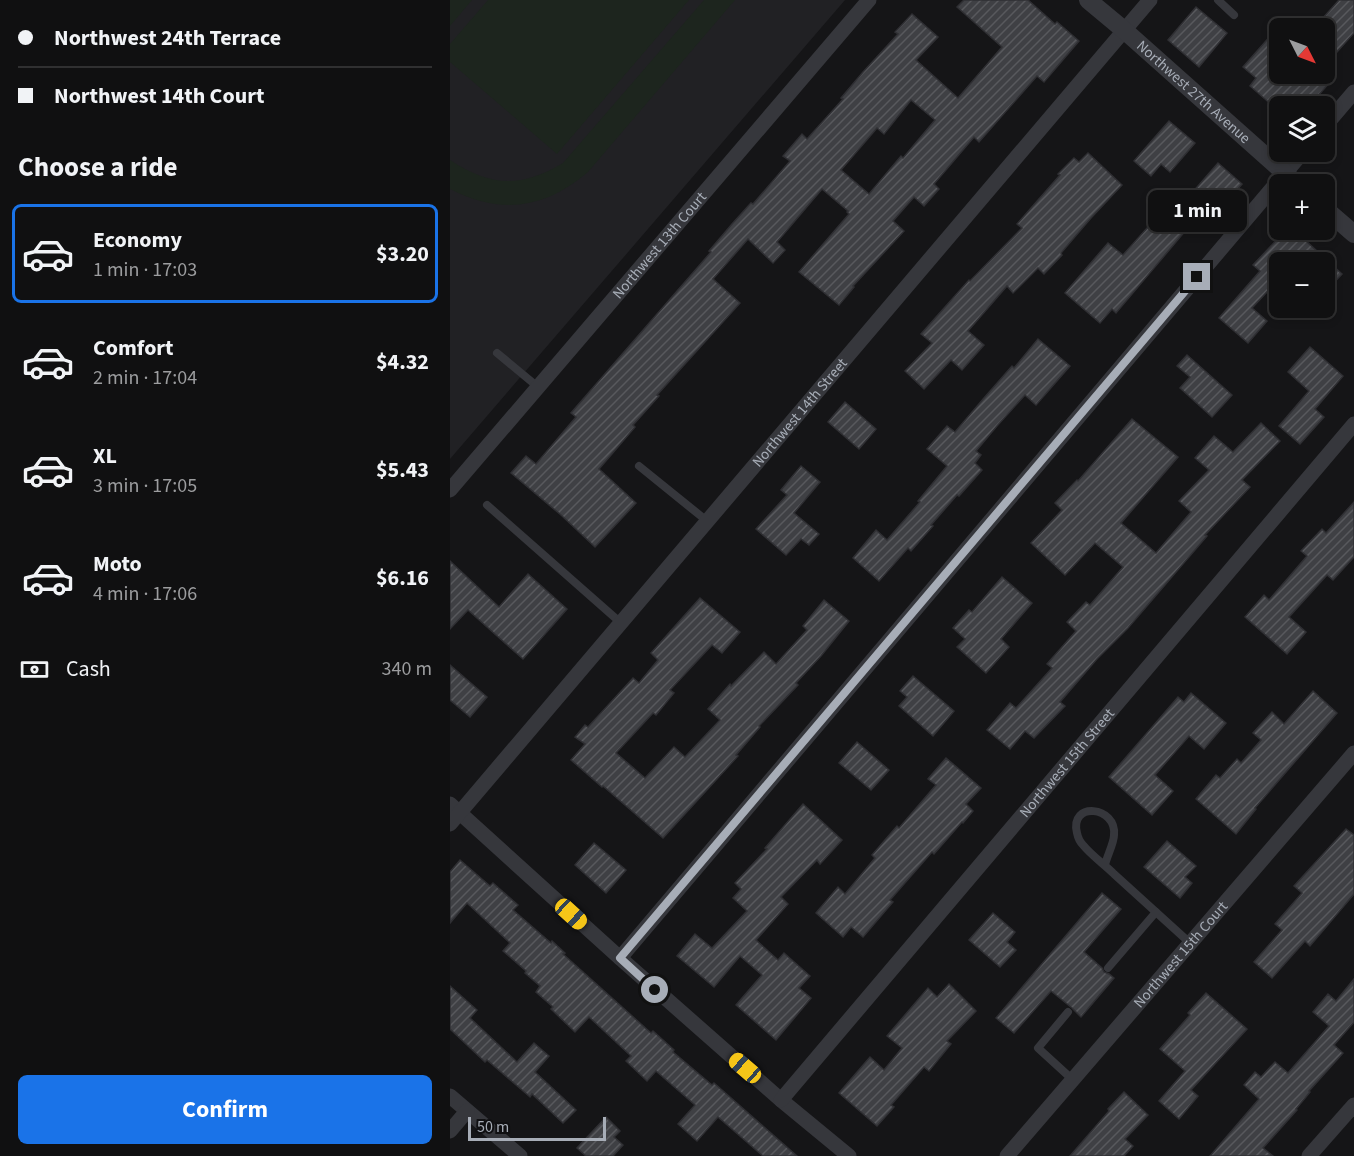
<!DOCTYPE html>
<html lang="en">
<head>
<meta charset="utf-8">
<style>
	body { margin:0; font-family:"Source Sans 3",sans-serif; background:#19191a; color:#f1f3f6; height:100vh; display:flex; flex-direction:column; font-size:22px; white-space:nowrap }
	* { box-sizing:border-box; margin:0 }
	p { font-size:20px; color:#9c9d9f }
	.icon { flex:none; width:33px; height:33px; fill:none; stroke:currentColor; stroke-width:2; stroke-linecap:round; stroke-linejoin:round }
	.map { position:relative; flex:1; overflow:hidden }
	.details { display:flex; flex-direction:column; background:#101011; width:450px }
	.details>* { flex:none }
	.top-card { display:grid; align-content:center; height:132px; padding:0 18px; background:#101011 }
	.needle { width:39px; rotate:132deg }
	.controls { position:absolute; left:819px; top:18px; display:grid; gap:12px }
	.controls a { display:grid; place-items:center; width:66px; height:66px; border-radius:9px; background:#101011; box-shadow:0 3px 9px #0003,0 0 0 2px #303031; font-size:30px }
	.scale { position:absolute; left:18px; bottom:15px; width:138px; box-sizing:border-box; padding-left:6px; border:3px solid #a7adb7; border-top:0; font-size:16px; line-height:21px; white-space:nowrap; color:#a7adb7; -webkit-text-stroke:4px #101012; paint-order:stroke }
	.end { position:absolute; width:27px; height:27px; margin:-14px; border:8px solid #a7adb7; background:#111; box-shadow:0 0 0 3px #111 }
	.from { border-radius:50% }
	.bubble { position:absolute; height:42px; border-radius:9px; background:#101011; box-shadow:0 3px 9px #0003,0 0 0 2px #303031; font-size:20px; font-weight:700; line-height:42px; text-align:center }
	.car { position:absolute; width:18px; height:36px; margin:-18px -9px; border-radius:8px; box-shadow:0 0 4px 2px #0007; background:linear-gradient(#f5c518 24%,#345 0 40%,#f5c518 0 76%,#345 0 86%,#f5c518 0) }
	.top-card b { display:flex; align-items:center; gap:21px; height:57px; font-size:22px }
	.top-card b+b { border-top:2px solid #303031 }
	.top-card i { width:15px; height:15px; background:#f1f3f6 }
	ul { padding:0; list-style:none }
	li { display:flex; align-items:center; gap:18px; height:99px; margin:0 12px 9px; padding:0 6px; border:3px solid transparent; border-radius:9px }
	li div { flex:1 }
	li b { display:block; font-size:22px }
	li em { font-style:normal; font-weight:700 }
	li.current { border-color:#1a73e8 }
	li>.icon { width:54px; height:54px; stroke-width:1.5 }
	h2 { padding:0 18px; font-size:27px; line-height:72px }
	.pay { display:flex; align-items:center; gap:15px; height:66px; padding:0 18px; font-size:22px }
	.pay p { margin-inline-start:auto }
	.action { display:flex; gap:12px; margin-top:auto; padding:12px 18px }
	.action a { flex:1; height:69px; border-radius:9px; background:#1a73e8; color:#fff; font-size:24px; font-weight:700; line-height:69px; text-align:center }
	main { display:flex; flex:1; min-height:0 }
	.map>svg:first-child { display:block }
</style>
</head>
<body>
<main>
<section class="details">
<div class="top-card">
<b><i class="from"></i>Northwest 24th Terrace</b>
<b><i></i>Northwest 14th Court</b>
</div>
<h2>Choose a ride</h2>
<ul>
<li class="current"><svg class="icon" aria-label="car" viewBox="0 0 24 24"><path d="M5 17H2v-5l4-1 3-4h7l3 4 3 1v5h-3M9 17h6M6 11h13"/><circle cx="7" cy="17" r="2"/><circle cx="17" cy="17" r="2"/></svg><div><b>Economy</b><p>1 min · 17:03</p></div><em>$3.20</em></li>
<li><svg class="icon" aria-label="car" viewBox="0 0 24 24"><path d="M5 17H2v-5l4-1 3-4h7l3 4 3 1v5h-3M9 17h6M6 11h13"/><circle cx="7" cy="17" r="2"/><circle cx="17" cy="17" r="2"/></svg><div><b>Comfort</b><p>2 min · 17:04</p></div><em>$4.32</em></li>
<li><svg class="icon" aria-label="car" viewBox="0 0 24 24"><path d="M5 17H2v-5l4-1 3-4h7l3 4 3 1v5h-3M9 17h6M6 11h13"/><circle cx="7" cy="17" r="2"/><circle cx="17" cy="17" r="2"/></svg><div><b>XL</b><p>3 min · 17:05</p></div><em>$5.43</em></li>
<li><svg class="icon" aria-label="car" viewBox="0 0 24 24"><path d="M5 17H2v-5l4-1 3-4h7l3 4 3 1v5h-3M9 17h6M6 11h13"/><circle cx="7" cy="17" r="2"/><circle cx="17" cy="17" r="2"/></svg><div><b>Moto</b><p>4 min · 17:06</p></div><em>$6.16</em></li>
</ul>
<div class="pay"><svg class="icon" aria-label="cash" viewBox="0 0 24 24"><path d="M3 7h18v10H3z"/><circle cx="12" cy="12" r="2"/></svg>Cash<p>340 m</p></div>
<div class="action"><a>Confirm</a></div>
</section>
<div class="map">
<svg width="904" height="1156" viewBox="0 0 904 1156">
	<defs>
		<pattern id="building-hatch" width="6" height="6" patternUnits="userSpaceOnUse" patternTransform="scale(1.5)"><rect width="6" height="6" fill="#3f4044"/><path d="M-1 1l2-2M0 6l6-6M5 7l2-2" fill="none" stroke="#58595d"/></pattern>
	</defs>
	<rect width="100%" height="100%" fill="#151517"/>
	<polygon fill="#212124" points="0,0 395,0 0,459"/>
	<g fill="#1d251e">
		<polygon points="0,0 22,0 0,26"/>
		<polygon points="38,0 239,0 107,154 0,62 0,44"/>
		<path d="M254 0H285L138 172C95 209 51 215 0 189V160C41 187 71 188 113 163Z"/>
	</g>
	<g fill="url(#building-hatch)" stroke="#2f2f33" stroke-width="1.5" fill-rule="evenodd">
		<path d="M514 0H578L605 24 607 22 629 41 594 82 587 76 529 142 524 137 484 184 489 189 474 206 464 197 443 221 454 231 403 286 404 287 389 305 349 272 399 214 397 212 398 211 372 189 327 242 335 250 323 263 298 239 263 279 290 303 207 395 209 396 183 425 185 427 149 469 186 503 145 547 111 515 61 473 76 456 86 464 126 417 121 413 261 252 259 251 282 224 301 203 303 204 340 161 333 156 352 134 357 139 393 99 391 98 413 72 448 34 445 32 462 14 488 37 466 60 508 98 552 47 507 7ZM461 100 485 120 453 158 451 156 419 194 391 170 427 128 434 134Z"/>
		<polygon points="889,0 904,0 904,33 887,52 874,42 874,28 864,28"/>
		<polygon points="746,7 777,33 749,67 718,40"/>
		<polygon points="830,25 830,74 870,74 880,82 859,106 823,106 800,86 806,78 793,67"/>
		<polygon points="719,121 745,143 720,172 711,164 701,176 684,161"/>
		<polygon points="638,153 672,185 641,218 611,253 612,255 594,274 588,268 563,293 557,286 518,331 534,345 512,370 501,360 474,389 455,371 482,343 471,334 519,280 520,281 572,228 567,224 610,175 608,174 624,158 629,162"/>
		<polygon points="768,163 792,184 767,213 762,208 751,221 747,217 666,313 662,309 650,323 615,293 658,243 673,255 706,218 714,225"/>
		<polygon points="836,230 844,230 892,274 874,293 874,262 830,262 830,278 802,308 817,321 798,343 769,318 810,271 803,265"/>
		<polygon points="588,339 620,366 586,405 575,395 547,426 526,451 531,455 525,463 532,470 509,496 507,495 481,525 483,526 461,551 458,548 429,581 403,558 426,530 437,540 470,502 468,501 497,466 477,449 497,426 505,432 534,398 562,366 564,368"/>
		<polygon points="860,347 893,376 865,409 874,417 850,444 829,426 859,391 838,372"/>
		<polygon points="737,355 782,395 762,417 730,388 740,377 727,366"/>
		<polygon points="395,402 426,429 409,449 378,422"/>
		<polygon points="682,419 728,457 671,523 706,553 741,512 729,501 759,470 745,458 764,436 783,452 811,423 830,441 792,480 800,487 755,535 757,536 678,628 647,659 610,702 615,706 584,738 575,731 560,749 537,730 560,703 566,708 602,668 597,664 626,631 617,622 636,602 640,605 673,567 645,543 615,575 581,543 612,510 605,503 627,480 628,481"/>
		<polygon points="351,466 370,482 344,513 369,534 359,545 351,539 336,555 306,529 337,495 331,490"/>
		<polygon points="904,502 904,557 883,580 877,575 839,617 856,632 837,654 795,617 814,595 819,600 857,556 851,551 872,529 876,533"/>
		<polygon points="0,561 49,607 78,574 117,609 73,659 18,610 0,629"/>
		<polygon points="552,577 582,603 551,639 559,647 536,673 507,647 515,639 503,628 519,610 522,612"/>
		<polygon points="250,598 290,632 272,653 262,645 220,690 224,693 206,715 203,713 166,753 195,778 224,747 235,757 270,720 258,709 280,684 281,686 314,652 326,664 357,630 353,626 374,600 399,621 371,656 346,683 348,685 309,726 310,727 286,755 288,756 213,838 153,786 152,787 121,760 135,744 125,737 135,725 138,727 183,678 189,683 208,660 201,653"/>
		<polygon points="0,665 37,697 20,717 0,700"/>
		<polygon points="463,676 504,711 483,736 449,706 457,697 450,691"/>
		<polygon points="863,691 887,713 805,808 806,809 786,834 746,799 766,775 770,778 787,759 791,763 811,740 803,733 822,712 834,724"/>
		<polygon points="741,693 776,723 754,749 739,736 705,775 723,791 702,815 659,777 728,697 734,702"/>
		<polygon points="407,742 439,770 421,790 389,763"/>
		<polygon points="496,758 531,788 516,804 523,811 513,823 512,822 484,854 482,852 440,900 443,902 413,937 401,927 393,937 366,913 388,887 395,894 425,858 422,855 447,826 449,828 486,785 478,779"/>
		<polygon points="353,804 392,840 370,864 367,860 331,897 338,904 306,940 328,960 334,953 360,976 349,988 361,998 326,1040 286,1005 312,975 290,956 264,987 227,956 245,934 262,948 297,911 283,898 291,889 285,883 317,849 315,848"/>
		<polygon points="896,829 904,835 904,894 860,946 855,941 822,978 804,962 832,930 825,924 852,893 844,886"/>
		<polygon points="717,841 746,866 735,877 742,883 730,898 694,867"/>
		<polygon points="144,843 176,870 156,893 125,865"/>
		<polygon points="10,860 40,886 43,883 68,905 63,910 101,943 102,941 115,953 113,954 201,1033 203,1031 224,1050 223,1052 262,1085 264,1083 347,1156 313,1156 268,1117 247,1141 228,1124 245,1105 206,1071 197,1081 176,1061 181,1056 139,1017 125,1032 101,1009 103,1007 86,992 90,986 75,973 76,971 53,951 60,943 17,903 0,923 0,872"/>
		<polygon points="652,893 671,909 634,952 652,968 654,972 659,974 664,978 631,1017 622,1008 601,991 564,1033 546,1018"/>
		<polygon points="543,913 565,932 557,942 566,950 550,967 519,940"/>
		<polygon points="904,979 904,1022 884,1045 893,1053 859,1091 860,1092 846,1109 847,1110 813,1148 823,1156 760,1156 809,1099 794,1085 805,1072 811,1077 825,1062 838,1073 879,1026 863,1012 878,994 886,1001"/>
		<polygon points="499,984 526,1011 497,1041 501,1044 479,1071 474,1067 441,1105 444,1107 427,1126 389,1093 420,1057 434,1070 452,1048 437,1036 478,988 487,997"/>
		<polygon points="0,986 27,1010 20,1018 67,1062 84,1043 99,1056 85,1072 126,1110 113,1123 82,1094 80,1097 37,1060 35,1062 0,1029"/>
		<polygon points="756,993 797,1029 741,1090 748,1096 729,1119 709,1101 735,1071 710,1049 740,1015 738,1013"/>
		<polygon points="674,1092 698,1115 675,1139 683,1146 674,1156 620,1156 659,1111 658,1109"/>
		<polygon points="156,1117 170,1131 164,1137 173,1145 163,1156 136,1156 127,1148"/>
	</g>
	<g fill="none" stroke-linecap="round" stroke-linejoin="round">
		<g stroke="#36373c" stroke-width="8">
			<polyline points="768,0 784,15"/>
			<polyline points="47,353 88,387"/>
			<polyline points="189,466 257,521"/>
			<polyline points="37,505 171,623"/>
			<path d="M655 865C657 856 664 843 664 835 667 806 619 801 627 833 628 838 630 842 633 845 642 856 654 864 664 874 685 893 707 913 729 933L740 943"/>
			<polyline points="658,968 706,912"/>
			<polyline points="618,1012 588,1048 623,1080"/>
		</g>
		<g stroke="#36373c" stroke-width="15">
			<polyline points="874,127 904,92"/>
			<path id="s1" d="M0 490 419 0"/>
			<polyline points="0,804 170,958 331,1100 399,1156"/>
			<path id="s2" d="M0 824 700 0"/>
			<polyline points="170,958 853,152"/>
			<polyline points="0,1096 70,1156"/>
			<path id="s3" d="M331 1100 904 424"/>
			<polyline points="0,1131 17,1111"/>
			<path id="s4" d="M557 1156 904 753"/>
			<polyline points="859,1156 904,1105"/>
		</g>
		<g stroke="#36373c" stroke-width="18">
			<path id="s5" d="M638 0 674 30 847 184"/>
			<polyline points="874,208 904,234"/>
		</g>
	</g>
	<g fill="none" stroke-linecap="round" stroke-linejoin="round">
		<polyline stroke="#a7adb7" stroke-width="8" points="205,990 170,958 747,277"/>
	</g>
	<g text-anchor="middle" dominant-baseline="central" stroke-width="4.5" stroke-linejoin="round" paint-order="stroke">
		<g font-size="15" fill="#a7adb7" stroke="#101012">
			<text stroke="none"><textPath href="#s5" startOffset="140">Northwest 27th Avenue</textPath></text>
			<text stroke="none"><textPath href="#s1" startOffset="322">Northwest 13th Court</textPath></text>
			<text stroke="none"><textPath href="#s2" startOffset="540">Northwest 14th Street</textPath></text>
			<text stroke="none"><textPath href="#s3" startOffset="442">Northwest 15th Street</textPath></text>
			<text stroke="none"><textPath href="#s4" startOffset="266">Northwest 15th Court</textPath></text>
		</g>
	</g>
</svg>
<div class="controls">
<a><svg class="needle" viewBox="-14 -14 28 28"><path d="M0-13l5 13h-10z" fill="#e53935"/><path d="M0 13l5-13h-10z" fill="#9c9d9f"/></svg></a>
<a><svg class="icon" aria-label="layers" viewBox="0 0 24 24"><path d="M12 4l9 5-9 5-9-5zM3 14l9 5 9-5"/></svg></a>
<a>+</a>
<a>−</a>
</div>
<div class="scale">50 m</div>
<i class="end from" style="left:205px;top:990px"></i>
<i class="end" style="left:747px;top:277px"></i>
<div class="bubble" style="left:698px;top:190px;width:99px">1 min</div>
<i class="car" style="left:121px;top:914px;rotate:132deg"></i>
<i class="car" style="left:295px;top:1068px;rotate:311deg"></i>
</div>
</main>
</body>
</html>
